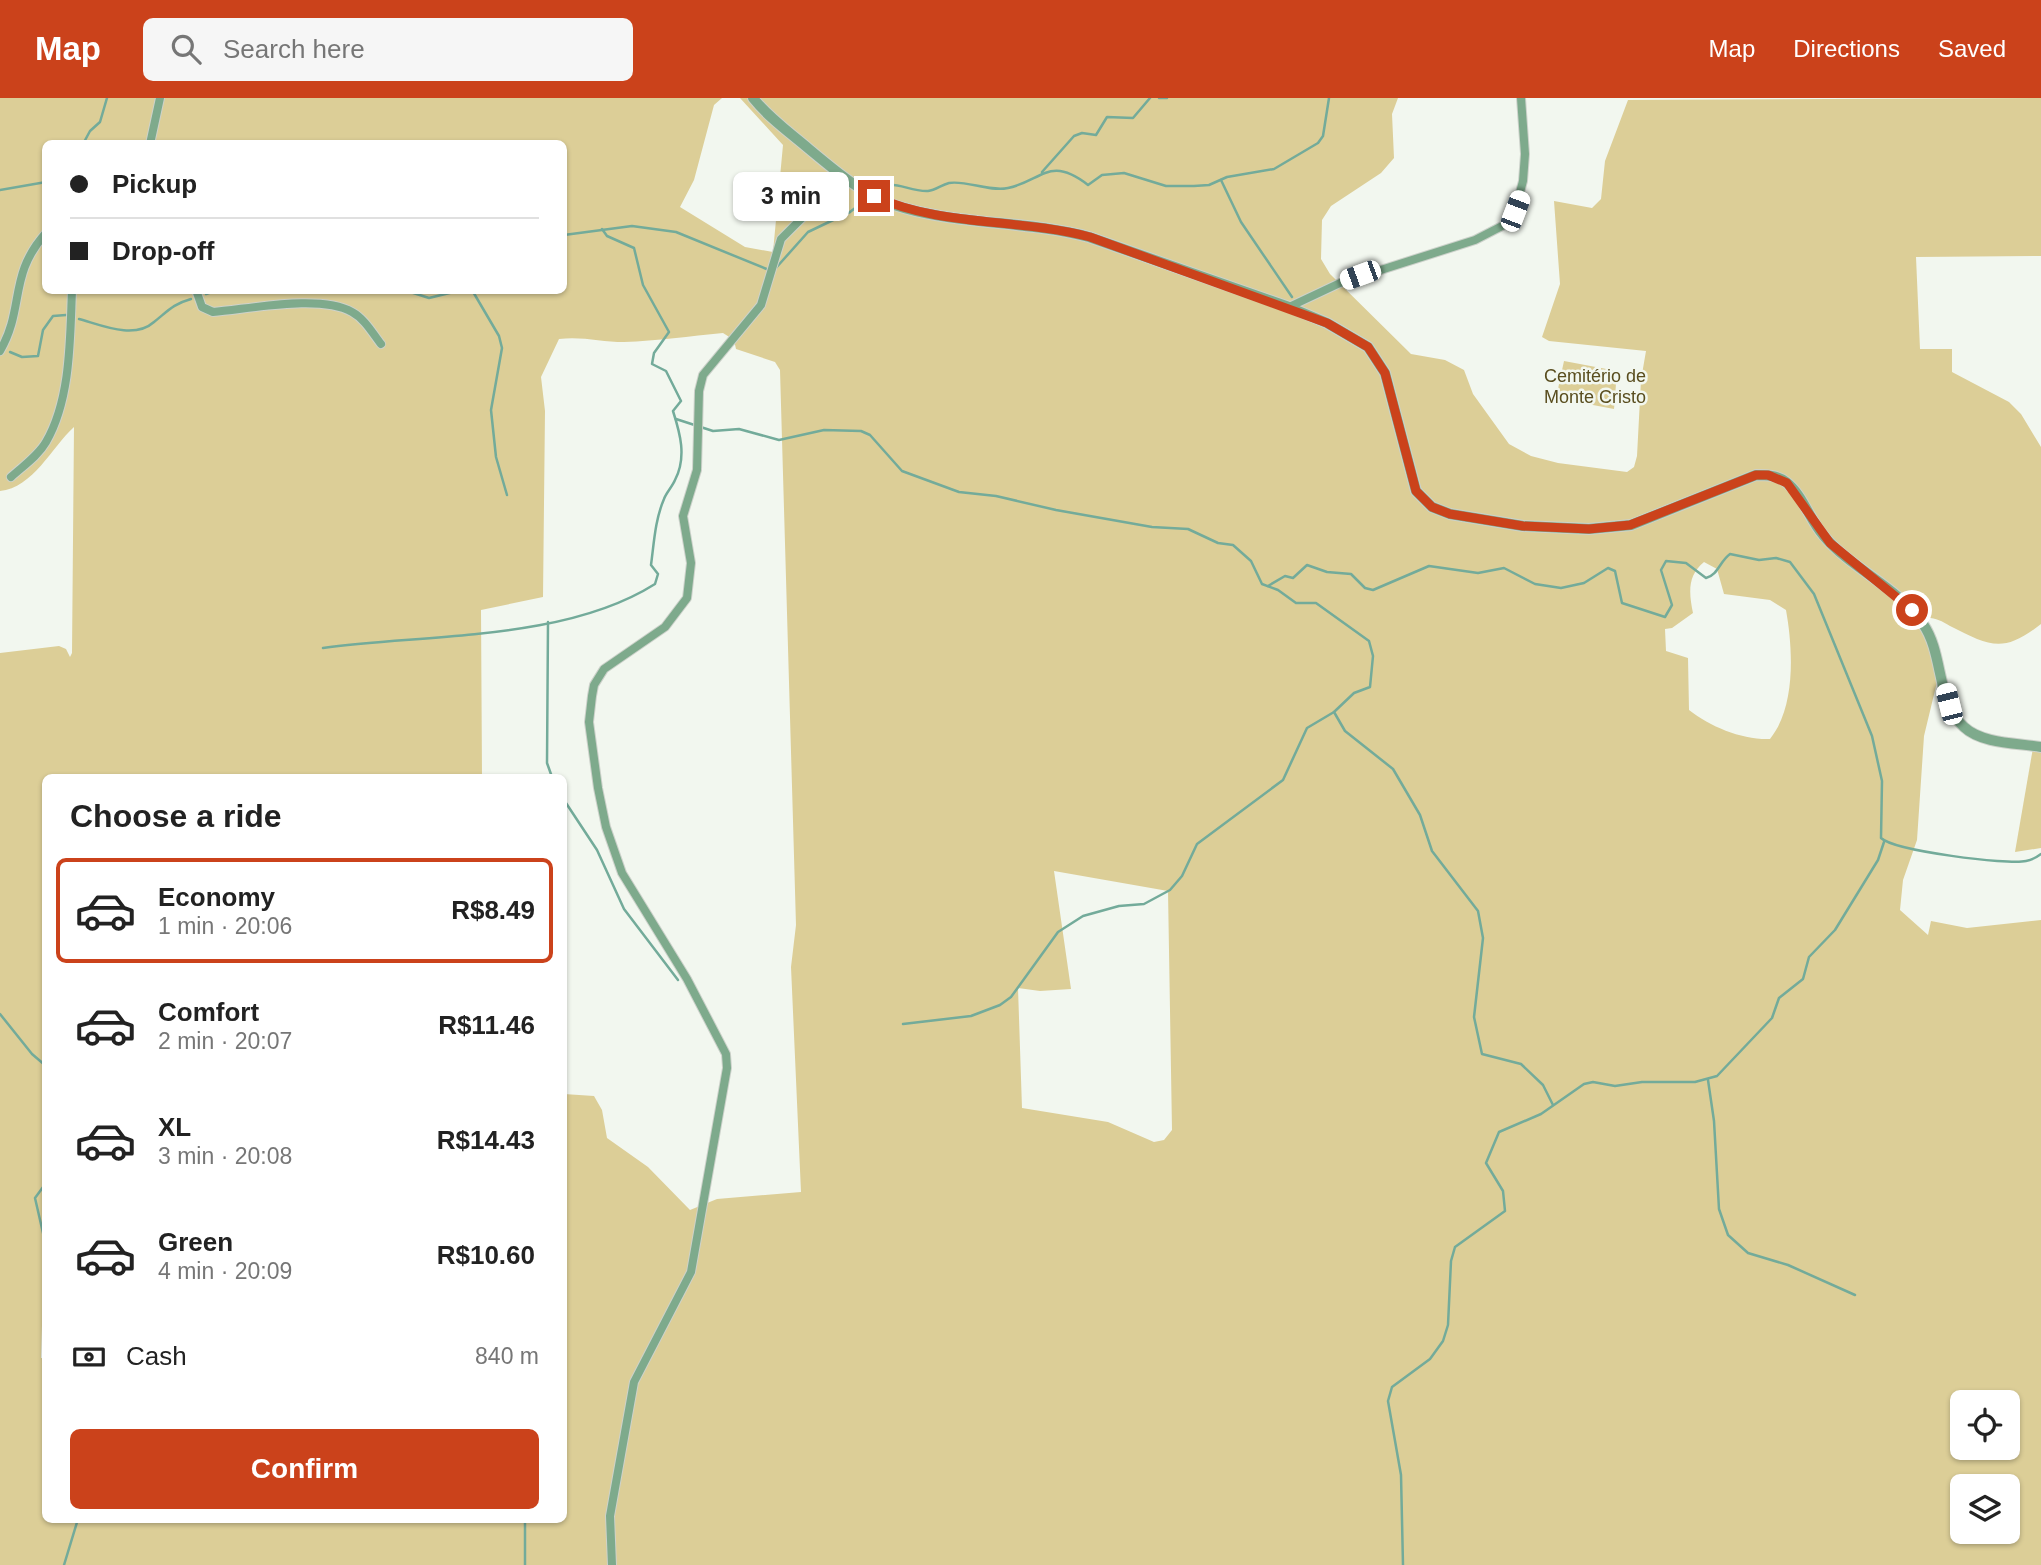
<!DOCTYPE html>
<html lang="en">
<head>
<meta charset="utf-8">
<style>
	body { margin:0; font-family:Arial,sans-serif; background:#f6f6f6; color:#222; height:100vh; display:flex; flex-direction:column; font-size:26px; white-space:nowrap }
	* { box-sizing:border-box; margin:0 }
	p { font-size:23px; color:#767676 }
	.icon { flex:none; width:38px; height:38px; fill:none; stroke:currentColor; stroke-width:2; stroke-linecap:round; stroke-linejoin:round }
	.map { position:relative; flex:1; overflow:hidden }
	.side { position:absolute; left:42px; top:676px; width:525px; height:749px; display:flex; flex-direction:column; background:#fff; border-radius:10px; box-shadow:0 2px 5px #0004 }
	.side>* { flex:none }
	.hud { position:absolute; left:42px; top:42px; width:525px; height:154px; border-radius:10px; box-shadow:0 2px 5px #0004; display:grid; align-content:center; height:154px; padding:0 28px; background:#fff }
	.controls { position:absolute; left:1950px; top:1292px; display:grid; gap:14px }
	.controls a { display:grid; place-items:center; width:70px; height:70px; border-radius:10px; background:#fff; box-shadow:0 2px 5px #0004; font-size:35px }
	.end { position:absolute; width:32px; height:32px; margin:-16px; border:9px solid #cb421b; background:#fff; box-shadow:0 0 0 4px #fff }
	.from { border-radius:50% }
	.bubble { position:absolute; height:49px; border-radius:10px; background:#fff; box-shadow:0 2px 5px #0004; font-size:23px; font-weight:800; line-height:49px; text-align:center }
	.car { position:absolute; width:21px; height:42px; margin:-21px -10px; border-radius:9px; box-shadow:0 0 5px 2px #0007; background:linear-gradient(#fff 24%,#345 0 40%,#fff 0 76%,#345 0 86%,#fff 0) }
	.hud b { display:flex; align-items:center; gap:24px; height:66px; font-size:26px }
	.hud b+b { border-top:2px solid #e0e0e0 }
	.hud i { width:18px; height:18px; background:#222 }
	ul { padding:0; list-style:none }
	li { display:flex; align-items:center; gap:21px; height:105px; margin:0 14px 10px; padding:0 14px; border:4px solid transparent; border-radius:10px }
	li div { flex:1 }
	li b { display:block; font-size:26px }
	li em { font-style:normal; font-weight:800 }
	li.active { border-color:#cb421b }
	li>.icon { width:63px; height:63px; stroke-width:1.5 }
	h2 { padding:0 28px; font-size:32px; line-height:84px }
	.pay { display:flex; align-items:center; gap:18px; height:77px; padding:0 28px; font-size:26px }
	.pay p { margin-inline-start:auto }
	.action { display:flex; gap:14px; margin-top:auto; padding:14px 28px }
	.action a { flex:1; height:80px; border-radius:10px; background:#cb421b; color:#fff; font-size:28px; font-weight:800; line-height:80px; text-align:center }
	header { display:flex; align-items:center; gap:42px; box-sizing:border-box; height:98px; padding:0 35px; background:#cb421b; color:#fff }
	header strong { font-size:33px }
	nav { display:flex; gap:38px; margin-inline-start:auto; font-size:24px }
	.search { width:490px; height:63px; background:#f6f6f6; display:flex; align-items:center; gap:18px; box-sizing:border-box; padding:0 24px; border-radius:10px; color:#767676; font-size:26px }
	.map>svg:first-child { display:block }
</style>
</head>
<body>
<header>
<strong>Map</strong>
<div class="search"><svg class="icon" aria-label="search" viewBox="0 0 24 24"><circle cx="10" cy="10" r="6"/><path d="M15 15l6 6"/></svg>Search here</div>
<nav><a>Map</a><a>Directions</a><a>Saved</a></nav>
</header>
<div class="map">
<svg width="2041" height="1467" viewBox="0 0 2041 1467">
	<rect width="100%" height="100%" fill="#f2f7ef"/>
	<g fill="#dcce97" fill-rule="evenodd">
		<path d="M0 0H722L714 7 694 82 680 109 745 149 773 154 783 47 740 0H1398L1392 16 1394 60 1381 75 1331 108 1322 122 1321 161 1330 176 1411 256 1445 262 1464 272 1473 296 1509 346 1531 358 1558 365 1627 374 1634 369 1637 358 1641 282 1646 253 1549 243 1542 239 1560 186 1554 103 1592 110 1601 101 1605 63 1628 2 2041 0V158L1916 159 1920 251H1952V274L2009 304 2021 316 2041 349V526C2003 556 1990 548 1950 528 1941 523 1935 519 1924 520L1938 568 1937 584 1924 638 1917 742 1903 782 1900 812 1928 837 1931 823 1967 830 2041 822V1467H0V555L59 548 66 551 70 559 72 555 74 329C52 349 33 390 0 393ZM46 46H564V192H46ZM723 235 734 242 736 251 775 264 780 272 796 827 791 869 801 1094 717 1101 690 1112 648 1069 607 1040 602 1012 594 998 564 996V1421H46L45 1260H41L45 1131 46 679H482L481 512 543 499 545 313 541 279 559 241C581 238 602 244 624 244 657 243 690 238 723 235ZM1704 464 1717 471 1724 496 1770 502 1786 512C1793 551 1796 609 1770 641 1742 642 1711 629 1689 612L1688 560 1666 553 1665 531 1672 530 1693 515C1689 495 1687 478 1704 464ZM1054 773 1168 793 1172 1032 1164 1042 1154 1044 1108 1024 1022 1010 1018 890 1040 893 1071 891ZM1962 1304H2007V1349H1962ZM1962 1388H2007V1433H1962Z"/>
		<polygon points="1564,263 1617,273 1614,311 1556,300"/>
		<polygon points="2034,644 2041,645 2041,750 2015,754"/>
	</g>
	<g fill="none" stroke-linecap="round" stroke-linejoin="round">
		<g stroke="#73ab9a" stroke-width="2.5">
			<polyline points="1159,0 1167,0"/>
			<polyline points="83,46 90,33 100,24 107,0"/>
			<polyline points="1042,74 1074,38 1082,35 1096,37 1107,19 1133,20 1150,0"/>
			<polyline points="1221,82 1241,124 1292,199"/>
			<polyline points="0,92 46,84"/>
			<path d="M872 95C891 77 906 94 928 93 936 92 941 87 949 85 967 82 988 94 1008 90 1042 83 1049 57 1088 87L1102 77 1124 75 1166 88H1194L1209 87 1227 79 1274 71 1318 45 1323 38 1329 0"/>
			<polyline points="564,137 632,128 676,134 769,172"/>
			<polyline points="775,171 808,134 850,114 868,100"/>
			<polyline points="404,192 429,200 462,192"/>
			<polyline points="472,192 499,238 502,250 491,312 496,359 507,397"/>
			<polyline points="206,196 218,192"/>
			<path d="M79 221C101 227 134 242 154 224 168 213 173 206 191 201"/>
			<polyline points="10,254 22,259 38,258 43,232 53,218 66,217"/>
			<polyline points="676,321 713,333 739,331 779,342 824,332 861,333 870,337 902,373 959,394 996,398 1056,412 1152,429 1188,431 1218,445 1233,447 1251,463 1262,486 1278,492 1296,505 1316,505 1369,543 1373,558 1370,589 1354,595 1334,614 1307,630 1283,682 1197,746 1182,778 1170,792 1144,806 1119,808 1083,818 1058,834 1011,899 1000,907 971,918 903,926"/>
			<path d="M1268 488 1285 478 1293 480 1307 467 1327 474 1351 476 1365 490 1373 492 1429 468 1478 475 1504 470 1535 486 1561 490 1584 485 1608 470 1615 473 1622 505 1665 519 1672 507 1661 472 1666 463 1686 465 1706 480C1718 477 1720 463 1730 456L1759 462 1776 460 1790 464 1814 496 1872 638 1882 683 1881 740C1895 753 2007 767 2026 763 2032 762 2037 759 2041 756"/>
			<polyline points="548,524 547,665 552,679"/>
			<path d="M323 550C426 536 565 543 655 486L658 476 651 467C654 445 655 422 664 401 666 395 672 389 675 382 687 359 680 335 673 313L681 303 666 273 652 266 654 255 669 234 643 187 634 150 607 138 602 131"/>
			<polyline points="1334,614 1345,633 1393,671 1420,717 1432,753 1478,813 1483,840 1474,919 1482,956 1521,966 1543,987 1553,1007"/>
			<polyline points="564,702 597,752 624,811 678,882"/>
			<polyline points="0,916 32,956 46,968"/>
			<polyline points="1708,982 1714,1023 1719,1111 1728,1137 1748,1155 1788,1167 1855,1197"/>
			<polyline points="46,1085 35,1100 46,1148"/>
			<polyline points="525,1421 525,1467"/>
			<polyline points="64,1467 78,1421"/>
			<polyline points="1403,1467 1401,1377 1388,1303 1392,1289 1430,1261 1443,1243 1448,1227 1451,1163 1455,1149 1505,1113 1503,1093 1486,1065 1499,1034 1541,1016 1584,986 1593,984 1615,988 1642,984 1695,984 1717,978 1772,920 1779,900 1803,881 1809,859 1835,832 1878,762 1884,744"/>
		</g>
		<g stroke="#cdd2cb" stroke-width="10">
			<g id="minor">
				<polyline points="150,46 160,0"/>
				<path d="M196 192 202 209 213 214C250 211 320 196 352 214 365 221 373 236 381 246"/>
				<polyline points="1289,209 1340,185 1475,142 1504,127 1515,113 1523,83 1525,56 1521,0"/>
				<path d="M0 253C25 210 8 177 46 135"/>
				<path d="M11 379C23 368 38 358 46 344 71 301 70 240 72 192"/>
				<polyline points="612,1467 610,1418 634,1284 691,1174 727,970 726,956 687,881 622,775 606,729 598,690 589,624 592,598 594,587 604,571 665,529 687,500 691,465 683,418 697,372 699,293 703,277 761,207 781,141 813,109 838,76"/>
			</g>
		</g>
		<g stroke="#cdd2cb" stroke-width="12">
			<path id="tertiary" d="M753 0C769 20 789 34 809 51 837 74 867 101 904 110 964 127 1029 123 1089 139L1289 209 1327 225 1368 249 1385 275 1416 393 1432 409 1450 416 1523 428 1589 431 1631 427 1756 377C1766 377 1777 377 1786 384 1803 397 1809 421 1823 437 1851 471 1897 488 1923 526 1944 556 1936 604 1964 629 1982 646 2018 645 2041 649"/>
		</g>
		<use href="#minor" stroke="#7eaa8c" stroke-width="8"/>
		<use href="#tertiary" stroke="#7eaa8c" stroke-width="10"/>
	</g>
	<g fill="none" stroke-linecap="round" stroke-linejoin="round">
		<path stroke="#cb421b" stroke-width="9" d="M874 98C940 129 1019 120 1090 139L1327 225 1368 249 1385 275 1416 393 1432 409 1450 416 1523 428 1589 431 1630 427 1756 377H1768L1787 385 1830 445 1912 512"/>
	</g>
	<g text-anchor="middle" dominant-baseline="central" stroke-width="5" stroke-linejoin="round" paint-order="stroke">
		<g font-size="18" fill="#594d1e" stroke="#f2f7ef">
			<text x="1595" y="278">Cemitério de<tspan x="1595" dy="21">Monte Cristo</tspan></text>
		</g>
	</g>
</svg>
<div class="controls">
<a><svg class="icon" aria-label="locate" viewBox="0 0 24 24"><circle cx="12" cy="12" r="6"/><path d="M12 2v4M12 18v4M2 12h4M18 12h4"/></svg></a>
<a><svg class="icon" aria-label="layers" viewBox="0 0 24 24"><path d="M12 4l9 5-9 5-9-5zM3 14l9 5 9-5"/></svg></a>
</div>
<i class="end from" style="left:1912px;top:512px"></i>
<i class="end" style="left:874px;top:98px"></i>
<div class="bubble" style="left:733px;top:74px;width:116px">3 min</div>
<i class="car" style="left:1515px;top:113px;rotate:21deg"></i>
<i class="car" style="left:1360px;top:177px;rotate:250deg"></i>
<i class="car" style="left:1949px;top:606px;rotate:346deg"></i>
<div class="hud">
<b><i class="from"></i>Pickup</b>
<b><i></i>Drop-off</b>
</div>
<section class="side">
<h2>Choose a ride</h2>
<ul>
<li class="active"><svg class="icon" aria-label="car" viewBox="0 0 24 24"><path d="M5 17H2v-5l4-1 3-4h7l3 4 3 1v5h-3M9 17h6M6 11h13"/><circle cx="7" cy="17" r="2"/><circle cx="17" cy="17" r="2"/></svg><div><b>Economy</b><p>1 min · 20:06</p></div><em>R$8.49</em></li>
<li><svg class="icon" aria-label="car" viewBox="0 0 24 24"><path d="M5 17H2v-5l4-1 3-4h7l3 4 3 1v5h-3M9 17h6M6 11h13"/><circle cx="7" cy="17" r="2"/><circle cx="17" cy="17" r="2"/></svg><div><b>Comfort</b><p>2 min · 20:07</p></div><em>R$11.46</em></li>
<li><svg class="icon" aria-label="car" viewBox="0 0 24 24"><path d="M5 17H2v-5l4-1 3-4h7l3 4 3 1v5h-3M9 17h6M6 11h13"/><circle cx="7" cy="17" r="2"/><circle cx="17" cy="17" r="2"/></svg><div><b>XL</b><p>3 min · 20:08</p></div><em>R$14.43</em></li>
<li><svg class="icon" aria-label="car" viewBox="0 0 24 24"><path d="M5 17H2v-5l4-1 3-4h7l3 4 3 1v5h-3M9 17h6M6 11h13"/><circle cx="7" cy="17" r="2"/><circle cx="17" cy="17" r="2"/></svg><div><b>Green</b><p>4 min · 20:09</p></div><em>R$10.60</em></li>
</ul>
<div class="pay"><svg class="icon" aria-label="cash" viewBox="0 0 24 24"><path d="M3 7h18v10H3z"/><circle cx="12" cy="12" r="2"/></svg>Cash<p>840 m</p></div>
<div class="action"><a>Confirm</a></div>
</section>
</div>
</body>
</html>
